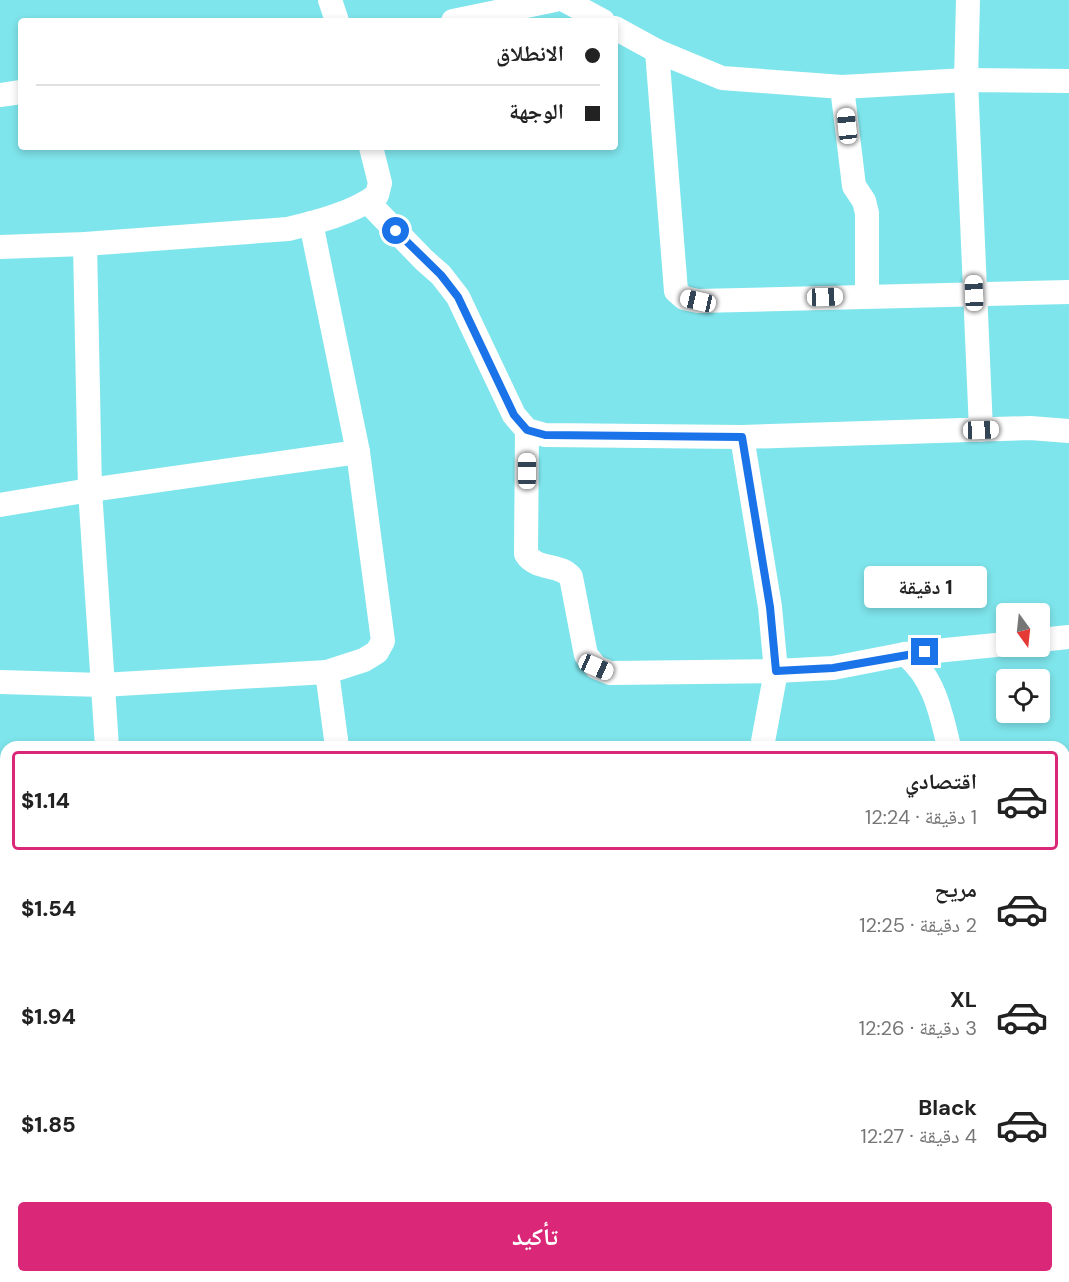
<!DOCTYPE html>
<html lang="ar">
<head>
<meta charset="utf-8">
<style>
	body { margin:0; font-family:"DM Sans","Noto Naskh Arabic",sans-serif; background:#f2f2f2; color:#222; direction:rtl; height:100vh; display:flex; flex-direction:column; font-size:22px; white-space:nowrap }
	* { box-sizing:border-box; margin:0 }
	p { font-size:20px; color:#767676 }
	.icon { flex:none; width:33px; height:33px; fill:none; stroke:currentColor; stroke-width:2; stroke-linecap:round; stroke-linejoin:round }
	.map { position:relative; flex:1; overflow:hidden; direction:ltr }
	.panel { position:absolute; left:0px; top:741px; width:1070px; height:542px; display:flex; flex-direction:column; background:#fff; border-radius:18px 18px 0 0; box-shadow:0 3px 9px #0003; direction:rtl }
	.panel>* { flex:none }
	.guide { position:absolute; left:18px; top:18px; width:600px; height:132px; border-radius:6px; box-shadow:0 3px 9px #0003; direction:rtl; display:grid; align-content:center; height:132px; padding:0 18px; background:#fff }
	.needle { width:39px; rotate:165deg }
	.buttons { position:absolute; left:996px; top:603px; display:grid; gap:12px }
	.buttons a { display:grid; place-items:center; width:54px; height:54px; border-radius:6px; background:#fff; box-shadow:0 3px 9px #0003; font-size:30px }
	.end { position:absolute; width:27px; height:27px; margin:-14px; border:8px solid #1a73e8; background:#fff; box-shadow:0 0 0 3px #fff }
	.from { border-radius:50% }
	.bubble { position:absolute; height:42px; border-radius:6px; background:#fff; box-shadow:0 3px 9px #0003; font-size:20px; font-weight:800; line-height:42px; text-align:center; direction:rtl }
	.car { position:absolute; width:18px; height:36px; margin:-18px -9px; border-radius:8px; box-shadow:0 0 4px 2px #0007; background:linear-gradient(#fff 24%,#345 0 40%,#fff 0 76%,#345 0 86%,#fff 0) }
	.guide b { display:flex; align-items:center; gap:21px; height:57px; font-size:22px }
	.guide b+b { border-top:2px solid #e0e0e0 }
	.guide i { width:15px; height:15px; background:#222 }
	ul { padding:10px 0 0; list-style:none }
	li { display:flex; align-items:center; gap:18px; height:99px; margin:0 12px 9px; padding:0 6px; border:3px solid transparent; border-radius:6px }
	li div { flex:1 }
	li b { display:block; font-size:22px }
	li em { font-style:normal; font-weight:800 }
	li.active { border-color:#db2777 }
	li>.icon { width:54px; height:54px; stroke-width:1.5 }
	.primary-button { display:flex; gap:12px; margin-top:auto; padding:12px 18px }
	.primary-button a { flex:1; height:69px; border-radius:6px; background:#db2777; color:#fff; font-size:24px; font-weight:800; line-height:69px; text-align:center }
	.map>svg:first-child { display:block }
</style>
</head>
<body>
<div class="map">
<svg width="1069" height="1282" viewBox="0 0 1069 1282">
	<rect width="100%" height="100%" fill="#7fe5ec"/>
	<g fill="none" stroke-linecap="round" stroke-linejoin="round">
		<g stroke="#fff" stroke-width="24">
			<polyline points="330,0 337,21"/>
			<polyline points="564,0 603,21"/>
			<polyline points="968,0 966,80 981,430"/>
			<polyline points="453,21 555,0"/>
			<polyline points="615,28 657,51 722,78 842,87 966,80 1069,81"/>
			<polyline points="657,51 676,291 684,298 698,301 1069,292"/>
			<polyline points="842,87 854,186 864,201 867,213 867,296"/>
			<polyline points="0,95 21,92"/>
			<polyline points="368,202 424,260 441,275 458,297 514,415 527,430 545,435 742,437 1030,428 1069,431"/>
			<polyline points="85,244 90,490 107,747"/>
			<path d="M0 247 85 244 288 229C317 222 353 213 377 195L380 183 371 147"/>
			<path d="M527 430 526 554C537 571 560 563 571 577L586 655 596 667 610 673 776 671 833 668 905 654 1006 644"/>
			<polyline points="742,437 770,607 776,671 762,747"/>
			<polyline points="0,505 90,490 358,452"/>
			<polyline points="1040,640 1069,637"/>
			<path d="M905 654C934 677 941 713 949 747"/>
			<polyline points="327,672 337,747"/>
			<polyline points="0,682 102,685 327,672 364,660 377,652 383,641 358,452 311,223"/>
			<polyline points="1064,862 1069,861"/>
			<polyline points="0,970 6,971"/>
			<polyline points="1064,1067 1069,1067"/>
			<polyline points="0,1170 6,1169"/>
			<polyline points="0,1239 6,1269"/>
			<polyline points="180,1276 181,1282"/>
			<polyline points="531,1282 531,1276"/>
		</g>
	</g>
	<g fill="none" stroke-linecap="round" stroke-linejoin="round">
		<polyline stroke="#1a73e8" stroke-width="8" points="396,231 441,275 458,297 514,415 527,430 545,435 742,437 770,607 776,671 833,668 925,652"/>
	</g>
</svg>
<div class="buttons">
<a><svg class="needle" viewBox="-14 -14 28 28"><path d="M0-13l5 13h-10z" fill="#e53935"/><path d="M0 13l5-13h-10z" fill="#767676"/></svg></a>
<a><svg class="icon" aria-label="locate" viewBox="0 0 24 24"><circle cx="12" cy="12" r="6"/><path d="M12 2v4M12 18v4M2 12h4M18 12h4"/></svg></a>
</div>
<i class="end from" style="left:396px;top:231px"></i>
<i class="end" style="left:925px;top:652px"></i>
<div class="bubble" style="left:864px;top:566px;width:123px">1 دقيقة</div>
<i class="car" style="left:847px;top:126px;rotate:354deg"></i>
<i class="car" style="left:974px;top:293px;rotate:358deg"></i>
<i class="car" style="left:825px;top:297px;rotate:88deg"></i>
<i class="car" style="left:698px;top:301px;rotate:283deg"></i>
<i class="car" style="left:981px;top:430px;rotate:88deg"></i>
<i class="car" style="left:527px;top:471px;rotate:0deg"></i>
<i class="car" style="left:596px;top:667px;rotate:114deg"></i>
<div class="guide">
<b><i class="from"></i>الانطلاق</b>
<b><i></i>الوجهة</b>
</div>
<section class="panel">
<ul>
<li class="active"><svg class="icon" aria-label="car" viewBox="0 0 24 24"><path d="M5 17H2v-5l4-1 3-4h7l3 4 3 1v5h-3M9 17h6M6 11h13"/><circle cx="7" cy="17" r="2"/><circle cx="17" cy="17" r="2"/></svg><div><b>اقتصادي</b><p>1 دقيقة · 12:24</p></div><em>$1.14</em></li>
<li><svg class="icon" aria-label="car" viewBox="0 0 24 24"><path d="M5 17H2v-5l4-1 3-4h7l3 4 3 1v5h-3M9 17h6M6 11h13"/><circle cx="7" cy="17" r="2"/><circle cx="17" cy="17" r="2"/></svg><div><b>مريح</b><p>2 دقيقة · 12:25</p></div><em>$1.54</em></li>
<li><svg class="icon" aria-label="car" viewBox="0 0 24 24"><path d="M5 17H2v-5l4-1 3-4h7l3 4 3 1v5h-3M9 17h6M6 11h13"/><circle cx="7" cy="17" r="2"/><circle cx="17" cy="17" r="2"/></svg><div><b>XL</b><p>3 دقيقة · 12:26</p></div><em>$1.94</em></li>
<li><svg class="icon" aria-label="car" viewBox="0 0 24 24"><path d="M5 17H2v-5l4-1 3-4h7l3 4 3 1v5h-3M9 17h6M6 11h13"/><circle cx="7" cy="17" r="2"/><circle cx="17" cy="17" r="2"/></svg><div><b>Black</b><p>4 دقيقة · 12:27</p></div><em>$1.85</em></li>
</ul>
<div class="primary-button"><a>تأكيد</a></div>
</section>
</div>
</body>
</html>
